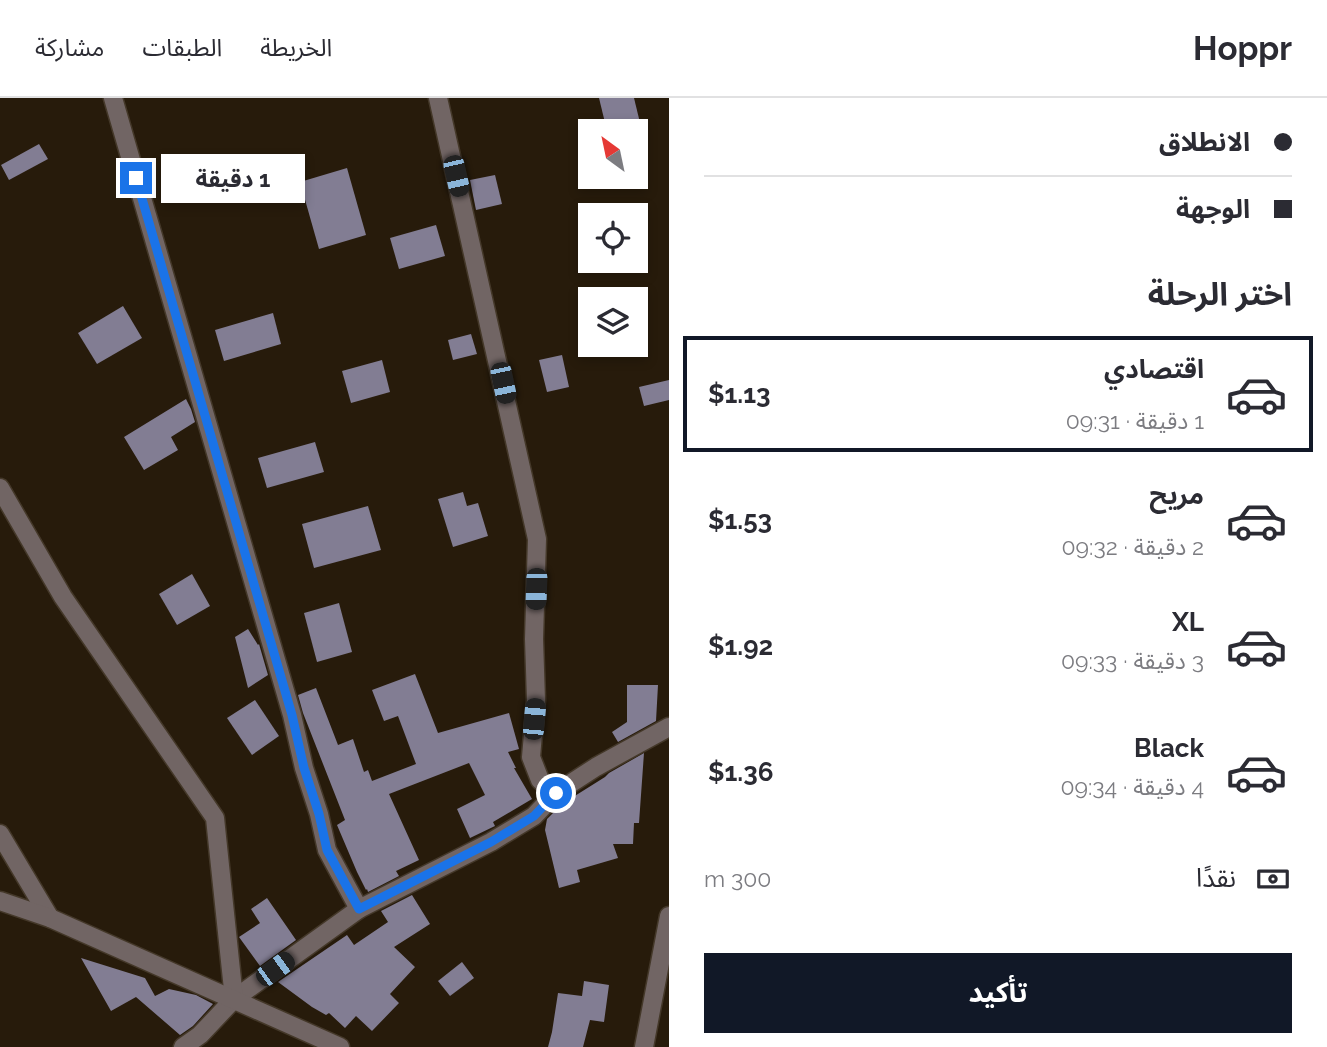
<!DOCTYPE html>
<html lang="ar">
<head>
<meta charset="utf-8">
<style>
	body { margin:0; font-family:Raleway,"Noto Sans Arabic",sans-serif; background:#f2f2f3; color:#2b2b33; direction:rtl; height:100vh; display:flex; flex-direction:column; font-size:26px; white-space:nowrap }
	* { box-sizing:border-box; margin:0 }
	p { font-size:23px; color:#7c7c81 }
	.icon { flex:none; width:38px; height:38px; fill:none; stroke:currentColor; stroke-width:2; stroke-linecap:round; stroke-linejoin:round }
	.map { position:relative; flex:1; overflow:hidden; direction:ltr }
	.side { display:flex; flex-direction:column; background:#fff; width:658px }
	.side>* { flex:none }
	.top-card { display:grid; align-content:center; height:154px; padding:0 35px; background:#fff }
	.needle { width:46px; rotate:327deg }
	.tools { position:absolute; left:578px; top:21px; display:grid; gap:14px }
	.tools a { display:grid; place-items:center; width:70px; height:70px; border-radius:0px; background:#fff; box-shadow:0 4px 10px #0003; font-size:35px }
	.end { position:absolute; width:32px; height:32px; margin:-16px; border:9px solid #1a73e8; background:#fff; box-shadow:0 0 0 4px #fff }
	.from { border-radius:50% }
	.bubble { position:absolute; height:49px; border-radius:0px; background:#fff; box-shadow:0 4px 10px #0003; font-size:23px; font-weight:700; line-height:49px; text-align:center; direction:rtl }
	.car { position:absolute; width:21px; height:42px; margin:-21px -10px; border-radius:9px; box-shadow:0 0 5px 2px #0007; background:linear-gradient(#222 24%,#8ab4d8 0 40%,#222 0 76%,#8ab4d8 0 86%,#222 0) }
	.top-card b { display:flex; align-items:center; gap:24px; height:66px; font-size:26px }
	.top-card b+b { border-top:2px solid #e1e1e2 }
	.top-card i { width:18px; height:18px; background:#2b2b33 }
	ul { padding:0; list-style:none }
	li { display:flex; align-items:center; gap:21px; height:116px; margin:0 14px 10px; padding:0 21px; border:4px solid transparent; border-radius:0px }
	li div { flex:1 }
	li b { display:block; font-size:26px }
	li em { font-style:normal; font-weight:700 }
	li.current { border-color:#111827 }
	li>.icon { width:63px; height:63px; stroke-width:1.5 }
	h2 { padding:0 35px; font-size:32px; line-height:84px }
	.pay { display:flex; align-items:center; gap:18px; height:77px; padding:0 35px; font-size:26px }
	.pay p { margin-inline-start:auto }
	.cta { display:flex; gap:14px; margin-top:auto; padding:14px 35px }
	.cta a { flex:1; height:80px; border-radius:0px; background:#111827; color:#fff; font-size:28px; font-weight:700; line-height:80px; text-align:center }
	header { display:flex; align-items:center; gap:42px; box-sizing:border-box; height:98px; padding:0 35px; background:#fff; border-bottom:2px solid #e1e1e2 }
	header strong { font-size:33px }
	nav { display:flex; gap:38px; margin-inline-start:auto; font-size:24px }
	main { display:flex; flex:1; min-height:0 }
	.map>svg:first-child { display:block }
</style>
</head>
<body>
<header>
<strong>Hoppr</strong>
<nav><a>الخريطة</a><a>الطبقات</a><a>مشاركة</a></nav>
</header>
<main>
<section class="side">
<div class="top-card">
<b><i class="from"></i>الانطلاق</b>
<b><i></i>الوجهة</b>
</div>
<h2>اختر الرحلة</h2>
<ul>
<li class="current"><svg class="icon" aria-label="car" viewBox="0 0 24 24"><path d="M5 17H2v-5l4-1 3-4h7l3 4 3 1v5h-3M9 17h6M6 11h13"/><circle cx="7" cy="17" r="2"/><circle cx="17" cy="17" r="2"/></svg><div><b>اقتصادي</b><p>1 دقيقة · 09:31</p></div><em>$1.13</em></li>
<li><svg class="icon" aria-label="car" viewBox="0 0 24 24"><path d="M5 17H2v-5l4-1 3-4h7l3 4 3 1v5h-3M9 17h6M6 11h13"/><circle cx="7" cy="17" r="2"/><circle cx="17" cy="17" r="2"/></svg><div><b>مريح</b><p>2 دقيقة · 09:32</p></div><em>$1.53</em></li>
<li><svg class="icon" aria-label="car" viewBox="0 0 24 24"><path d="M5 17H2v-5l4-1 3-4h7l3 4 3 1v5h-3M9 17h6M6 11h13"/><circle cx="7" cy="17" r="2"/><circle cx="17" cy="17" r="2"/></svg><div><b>XL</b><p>3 دقيقة · 09:33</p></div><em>$1.92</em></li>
<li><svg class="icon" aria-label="car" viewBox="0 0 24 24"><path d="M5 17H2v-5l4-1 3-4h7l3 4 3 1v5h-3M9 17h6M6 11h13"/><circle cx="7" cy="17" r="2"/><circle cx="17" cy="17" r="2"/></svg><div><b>Black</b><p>4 دقيقة · 09:34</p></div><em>$1.36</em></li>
</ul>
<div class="pay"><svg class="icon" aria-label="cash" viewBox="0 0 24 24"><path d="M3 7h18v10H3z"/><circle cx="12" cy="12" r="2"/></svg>نقدًا<p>300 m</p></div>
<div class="cta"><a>تأكيد</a></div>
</section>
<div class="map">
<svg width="669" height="949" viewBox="0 0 669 949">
	<rect width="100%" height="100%" fill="#271b0b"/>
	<g fill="#827d93">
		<polygon points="599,0 634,0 642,33 607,33"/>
		<polygon points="39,46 48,61 9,82 1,67"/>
		<polygon points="347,70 366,137 319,151 300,84"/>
		<polygon points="495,77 502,106 476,112 470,82"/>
		<polygon points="436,127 445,158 399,171 390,140"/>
		<polygon points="123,208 142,240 97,266 78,235"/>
		<polygon points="273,215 281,246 224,263 215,232"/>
		<polygon points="471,236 477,256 453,262 448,242"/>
		<polygon points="562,257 569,289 547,294 539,262"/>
		<polygon points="382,262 390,294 351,305 342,273"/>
		<polygon points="669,282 669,302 644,308 639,289"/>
		<polygon points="186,301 191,311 195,324 171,339 178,352 144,372 124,339"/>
		<polygon points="315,344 324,374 267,390 258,360"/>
		<polygon points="463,394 467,408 478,405 488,438 453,449 438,401"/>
		<polygon points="368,408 381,452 314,470 302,426"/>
		<polygon points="192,476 210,508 177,527 159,496"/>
		<polygon points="339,505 352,554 317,564 304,515"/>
		<polygon points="248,531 258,547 259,546 268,577 248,590 235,539"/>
		<polygon points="415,576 438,635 509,615 519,651 508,654 516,670 514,670 532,701 493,724 495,728 470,740 457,711 485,697 469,665 389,696 419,762 396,773 399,778 368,794 367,791 366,792 357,774 337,727 345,722 303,615 298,597 316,590 338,647 353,641 364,674 368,672 372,683 416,666 398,618 384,623 372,592"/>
		<polygon points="627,587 658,587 656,623 618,644 612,634 627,624"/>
		<polygon points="255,602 279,638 252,657 227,620"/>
		<polygon points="644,655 639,725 634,725 633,746 613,746 618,760 577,772 580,784 559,790 545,732 547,721 562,706 605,679 609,675"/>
		<polygon points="412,797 430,826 394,849 415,869 390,896 399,905 372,933 356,918 345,930 329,915 326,917 312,909 278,884 347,837 354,847 388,824 381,813"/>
		<polygon points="267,800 296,842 260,868 239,839 260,825 251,811"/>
		<polygon points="81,860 145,880 155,898 169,891 196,897 213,906 193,928 180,937 136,899 111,913"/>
		<polygon points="462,864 474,880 450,898 438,883"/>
		<polygon points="584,883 609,887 604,924 590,922 583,949 548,949 552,934 558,895 582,898"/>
	</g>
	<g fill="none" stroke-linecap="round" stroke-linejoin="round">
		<g stroke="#443829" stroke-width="21">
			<g id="minor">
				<polyline points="113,0 292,617 304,670 319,716 327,752 359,811 234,901 200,937 183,949"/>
				<polyline points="438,0 537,441 534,541 536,602 531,659 540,682 556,695"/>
				<polyline points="0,390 63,499 215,720 234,901"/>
				<polyline points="0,736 50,820"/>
				<polyline points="0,803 50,820 340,949"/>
				<polyline points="359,811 491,744 534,718 556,695 596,669 669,629"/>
				<polyline points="644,949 669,818"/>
			</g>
		</g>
		<use href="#minor" stroke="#716564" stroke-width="18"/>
	</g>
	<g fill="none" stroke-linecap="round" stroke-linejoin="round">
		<polyline stroke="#1a73e8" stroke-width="9" points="136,80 292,617 304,670 319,716 327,752 359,811 491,744 534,718 556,695"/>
	</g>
</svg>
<div class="tools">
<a><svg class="needle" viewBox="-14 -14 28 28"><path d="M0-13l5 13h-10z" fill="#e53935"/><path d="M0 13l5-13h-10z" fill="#7c7c81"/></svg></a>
<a><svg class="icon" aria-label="locate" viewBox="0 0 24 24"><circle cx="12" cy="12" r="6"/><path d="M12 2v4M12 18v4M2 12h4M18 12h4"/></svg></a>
<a><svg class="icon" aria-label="layers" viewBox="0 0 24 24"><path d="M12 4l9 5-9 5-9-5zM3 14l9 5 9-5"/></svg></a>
</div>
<i class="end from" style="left:556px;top:695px"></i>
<i class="end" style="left:136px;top:80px"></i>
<div class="bubble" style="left:161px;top:56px;width:144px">1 دقيقة</div>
<i class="car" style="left:456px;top:78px;rotate:167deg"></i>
<i class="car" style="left:503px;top:285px;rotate:168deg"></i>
<i class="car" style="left:536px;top:491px;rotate:182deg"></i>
<i class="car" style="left:534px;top:621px;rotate:5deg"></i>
<i class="car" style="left:275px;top:871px;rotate:54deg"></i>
</div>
</main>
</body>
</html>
